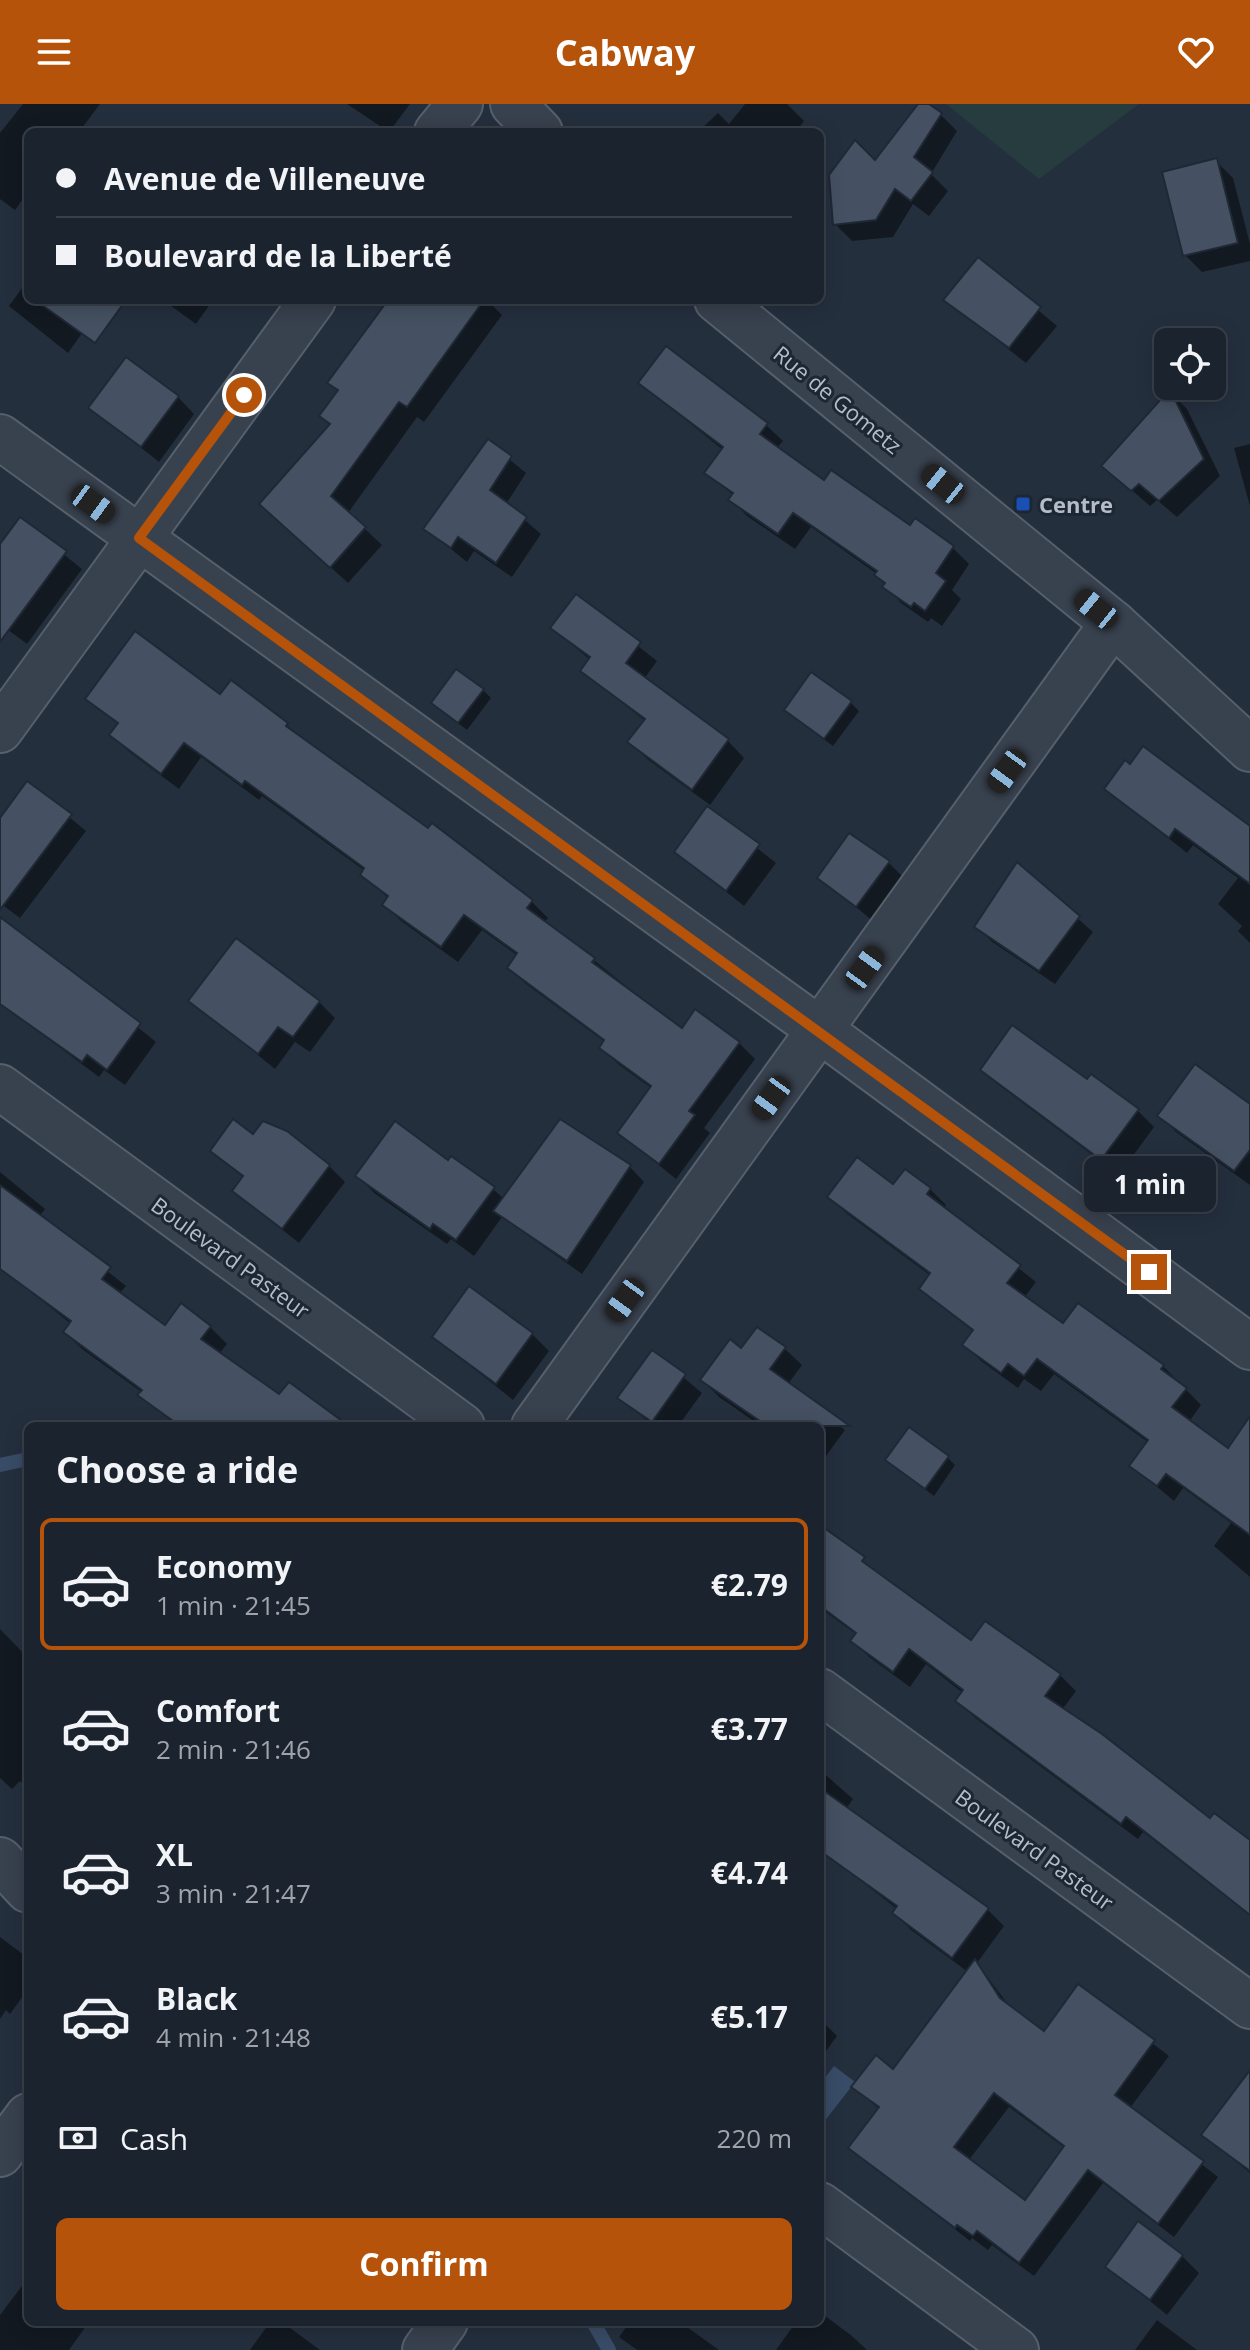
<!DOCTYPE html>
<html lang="en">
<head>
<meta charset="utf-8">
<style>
	body { margin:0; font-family:"Open Sans",sans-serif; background:#282f3a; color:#f1f3f6; height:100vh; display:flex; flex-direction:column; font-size:30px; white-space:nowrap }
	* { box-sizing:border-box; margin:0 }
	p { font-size:26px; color:#a0a4aa }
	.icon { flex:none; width:44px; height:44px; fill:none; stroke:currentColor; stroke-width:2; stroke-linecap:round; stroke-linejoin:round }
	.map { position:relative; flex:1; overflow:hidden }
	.panel { position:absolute; left:24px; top:1318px; width:800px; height:904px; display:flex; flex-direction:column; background:#1b232e; border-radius:12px; box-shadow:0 4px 20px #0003,0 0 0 2px #39404a }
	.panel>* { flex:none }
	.hud { position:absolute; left:24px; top:24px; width:800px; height:176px; border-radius:12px; box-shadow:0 4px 20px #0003,0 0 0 2px #39404a; display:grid; align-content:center; height:176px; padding:0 32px; background:#1b232e }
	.tools { position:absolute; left:1154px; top:224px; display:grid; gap:16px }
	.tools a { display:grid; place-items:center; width:72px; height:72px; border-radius:12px; background:#1b232e; box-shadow:0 4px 20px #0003,0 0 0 2px #39404a; font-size:40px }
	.end { position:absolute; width:36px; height:36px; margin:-18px; border:10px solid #b45309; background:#fff; box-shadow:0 0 0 4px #fff }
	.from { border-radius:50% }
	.bubble { position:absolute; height:56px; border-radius:12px; background:#1b232e; box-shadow:0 4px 20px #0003,0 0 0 2px #39404a; font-size:26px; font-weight:700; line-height:56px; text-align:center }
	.car { position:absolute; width:24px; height:48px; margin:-24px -12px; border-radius:10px; box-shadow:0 0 6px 2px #0007; background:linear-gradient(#222 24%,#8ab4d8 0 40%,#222 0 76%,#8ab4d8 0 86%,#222 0) }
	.hud b { display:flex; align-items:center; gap:28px; height:76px; font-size:30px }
	.hud b+b { border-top:2px solid #39404a }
	.hud i { width:20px; height:20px; background:#f1f3f6 }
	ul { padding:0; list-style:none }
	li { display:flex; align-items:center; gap:24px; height:132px; margin:0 16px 12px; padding:0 16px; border:4px solid transparent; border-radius:12px }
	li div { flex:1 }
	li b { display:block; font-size:30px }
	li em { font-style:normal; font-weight:700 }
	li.current { border-color:#b45309 }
	li>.icon { width:72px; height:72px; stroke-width:1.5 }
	h2 { padding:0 32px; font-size:36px; line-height:96px }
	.pay { display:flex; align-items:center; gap:20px; height:88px; padding:0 32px; font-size:30px }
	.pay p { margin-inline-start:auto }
	.button { display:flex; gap:16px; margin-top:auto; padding:16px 32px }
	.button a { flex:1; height:92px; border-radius:12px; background:#b45309; color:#fff; font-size:32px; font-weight:700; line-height:92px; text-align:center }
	header { display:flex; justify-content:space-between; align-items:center; height:104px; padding:0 32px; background:#b45309; color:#fff; font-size:36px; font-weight:700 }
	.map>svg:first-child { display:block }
</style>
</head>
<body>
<header><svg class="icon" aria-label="menu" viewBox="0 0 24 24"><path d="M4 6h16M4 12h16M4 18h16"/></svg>Cabway<svg class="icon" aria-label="heart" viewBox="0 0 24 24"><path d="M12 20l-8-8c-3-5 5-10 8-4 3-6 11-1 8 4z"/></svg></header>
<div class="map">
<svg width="1250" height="2246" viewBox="0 0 1250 2246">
	<rect width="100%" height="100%" fill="#242f3e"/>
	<polygon fill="#263c3f" points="946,0 1139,0 1039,75"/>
	<polygon fill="#394c67" points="834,1962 855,1978 820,2023 820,1980"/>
	<g fill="#0007" fill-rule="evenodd">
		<polygon points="23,0 100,0 79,28 28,28 28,88 15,106 0,95 0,29"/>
		<polygon points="347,0 410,0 389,28"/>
		<polygon points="745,0 787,0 804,17 796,28 698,28 718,9 729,20"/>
		<polygon points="920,0 940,10 957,27 931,70 948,87 929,112 913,100 893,133 852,137 835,120"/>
		<polygon points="1216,57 1233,74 1250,140 1250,157 1202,168 1185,151"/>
		<polygon points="978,156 1057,222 1026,259 946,196"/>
		<polygon points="28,176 28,196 72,196 92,215 68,249 9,202"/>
		<polygon points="163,196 213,196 196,220"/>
		<polygon points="391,196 487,196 502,211 424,318 417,313 348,409 382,441 348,479 279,416 331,322 322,312 339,288 330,279"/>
		<polygon points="640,279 766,321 783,337 777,344 825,379 911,423 915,417 953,444 969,460 952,486 961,495 942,522 931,514 928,518 901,499 877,470 811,423 795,445 747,412 731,396 734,392 707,369 723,346"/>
		<polygon points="1170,288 1187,305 1220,372 1177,413 1157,396 1150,402 1104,362"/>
		<polygon points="178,293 194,310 159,358 91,304"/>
		<polygon points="488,338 526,369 506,400 541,430 512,473 474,447 467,458 426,425"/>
		<polygon points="1250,340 1250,402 1234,344"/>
		<polygon points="21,416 82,465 27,540 0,520 0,444"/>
		<polygon points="576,493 657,557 644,575 728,637 744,654 710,701 647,655 630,638 645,617 582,567 590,556 553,524"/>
		<polygon points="483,586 491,594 467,626 442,607"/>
		<polygon points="220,593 287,621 301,635 532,798 548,814 544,819 587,867 595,857 682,927 739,939 755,955 704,1024 710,1029 676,1075 619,1029 651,984 618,960 601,943 605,938 526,880 509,864 518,852 482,826 458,858 401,817 385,801 389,795 362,771 365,767 262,692 259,696 201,653 179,685 128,647 112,631 119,621 88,595"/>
		<polygon points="851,599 859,607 833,642 794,613"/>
		<polygon points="29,680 86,727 20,814 0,799 0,720"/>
		<polygon points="1107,685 1250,725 1250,839 1238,827 1242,822 1218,800 1238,774 1193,741 1187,749"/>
		<polygon points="708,705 776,759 744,802 676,748"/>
		<polygon points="888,758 905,775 874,818 820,773"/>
		<polygon points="1017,761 1093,828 1055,880 991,837 977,822"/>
		<polygon points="10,820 156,938 125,981 104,966 99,973 0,899 0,833"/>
		<polygon points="191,897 319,898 335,914 310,948 295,938 275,965"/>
		<polygon points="983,965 1088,978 1137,1006 1154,1023 1119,1071 1000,982"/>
		<polygon points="1250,1003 1250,1081 1176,1028 1160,1011"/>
		<polygon points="254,1033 329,1062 345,1078 299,1139 234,1087 244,1074 212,1047"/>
		<polygon points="630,1063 644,1078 582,1170 502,1113 474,1152 451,1135 447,1140 374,1089 358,1072 493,1085 504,1095"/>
		<polygon points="0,1068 45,1105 39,1113 126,1182 119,1190 165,1223 210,1223 227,1240 219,1250 280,1293 343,1322 209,1322 176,1313 82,1245 65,1228 71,1220 14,1174 0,1133"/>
		<polygon points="894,1083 930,1085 946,1101 944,1105 1036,1178 1024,1194 1063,1222 1078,1202 1163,1262 1201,1301 1189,1318 1228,1347 1250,1328 1250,1473 1214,1442 1231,1419 1183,1384 1174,1397 1132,1362 1149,1339 1054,1270 1041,1287 1024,1275 1018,1284 981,1257 965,1241 974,1228 922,1185 931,1172 846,1109 830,1093"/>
		<polygon points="532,1230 549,1247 513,1296 434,1233"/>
		<polygon points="785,1245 802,1261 788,1280 845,1326 820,1360 820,1322 761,1322 719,1293 702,1276 742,1246"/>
		<polygon points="653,1248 702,1289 678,1322 653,1322 620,1293"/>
		<polygon points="947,1353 955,1361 934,1392 888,1356"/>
		<polygon points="820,1425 971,1539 1060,1571 1076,1587 1062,1606 1211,1717 1250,1738 1250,1811 1143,1728 1138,1735 974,1613 958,1597 963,1589 926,1560 910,1583 869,1553 853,1537 857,1531 820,1504"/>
		<polygon points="0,1525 28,1554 28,1685 20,1677 12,1685 0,1674"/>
		<path d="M820 1666 853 1695 846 1705 988 1806 1004 1822 977 1859 1010 1903 1044 1930 1079 1883 1169 1952 1130 2004 1218 2073 1174 2133 1103 2079 1034 2172 992 2141 988 2146 972 2134 970 2137 851 2044 880 2006 854 1983 894 1967 968 1868 911 1826 894 1809 897 1805 820 1745ZM1009 2003 1065 2044 1026 2099 969 2056Z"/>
		<polygon points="0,1833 28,1854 28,1885 10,1910 6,1906 0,1915"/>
		<polygon points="820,1915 837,1932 820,1955"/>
		<polygon points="1250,1993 1250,2069 1204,2031"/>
		<polygon points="1182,2152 1199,2169 1167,2211 1107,2162"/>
		<polygon points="28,2174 28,2218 89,2218 69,2246 0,2246 0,2211"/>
		<polygon points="820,2208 852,2232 867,2246 776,2246 796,2218 820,2218"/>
		<polygon points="1157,2216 1197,2246 1135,2246"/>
		<polygon points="270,2218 282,2218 320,2246 250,2246"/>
		<polygon points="630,2218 680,2218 719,2246 637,2246 619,2233"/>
	</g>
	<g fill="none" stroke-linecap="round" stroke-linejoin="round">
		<g stroke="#394c67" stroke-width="14">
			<polyline points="0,1361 28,1355"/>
			<polyline points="593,2218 609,2246"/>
		</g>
	</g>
	<g fill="#455162" stroke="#1f2835" stroke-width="2" fill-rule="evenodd">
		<polygon points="918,0 929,0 942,9 914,53 933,68 911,97 895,85 876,116 833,121 829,71 855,36 875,56"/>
		<polygon points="1217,54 1238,139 1183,152 1162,68"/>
		<polygon points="978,153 1041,203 1009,244 943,196"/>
		<polygon points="35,196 126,196 95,239"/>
		<polygon points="388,196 484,196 407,303 399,298 331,392 366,423 330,464 259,400 330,320 319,312 338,286 327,279"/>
		<polygon points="666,242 768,319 760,330 824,376 831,366 910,421 915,414 954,442 936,469 946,477 925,507 914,499 911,503 882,483 885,479 874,471 877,467 793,409 778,430 728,396 733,389 704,369 723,343 638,279"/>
		<polygon points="126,253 179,292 141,343 88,304"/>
		<polygon points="1170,285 1204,355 1159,397 1139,380 1131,387 1101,362"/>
		<polygon points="488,335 512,352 490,386 527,413 496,459 458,433 451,444 423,425"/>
		<polygon points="20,413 67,447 0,538 0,440"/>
		<polygon points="576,490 641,538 626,559 729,635 692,686 627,638 645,615 580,567 590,553 550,524"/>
		<polygon points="135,527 220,590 231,576 288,619 286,622 428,724 432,719 533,796 527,804 595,854 592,858 682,924 695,905 740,938 689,1007 695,1011 659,1060 617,1029 651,982 599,944 604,936 507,864 517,849 464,811 441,843 382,801 388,792 360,771 364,764 245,677 242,681 184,639 161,670 109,631 118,619 85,595"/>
		<polygon points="456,565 484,585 458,619 431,599"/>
		<polygon points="811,568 852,597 824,635 784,606"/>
		<polygon points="1143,642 1250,722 1250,780 1175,725 1169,734 1104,685 1125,656 1130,660"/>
		<polygon points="27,677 72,710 0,806 0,714"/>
		<polygon points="707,702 760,740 726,787 674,748"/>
		<polygon points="849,729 890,757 856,803 817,774"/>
		<polygon points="1017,758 1080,812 1039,867 974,823"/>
		<polygon points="0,813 141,919 107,966 87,951 82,958 0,900"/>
		<polygon points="236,834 320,897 293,933 278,923 258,950 188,897"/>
		<polygon points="1012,921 1087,975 1091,970 1139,1005 1101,1056 980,966"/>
		<polygon points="1195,960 1250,1000 1250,1046 1234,1067 1157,1012"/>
		<polygon points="233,1015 253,1030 263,1017 287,1027 330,1061 282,1125 232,1087 243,1072 210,1047"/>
		<polygon points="560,1015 631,1061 567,1157 493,1107"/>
		<polygon points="395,1017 448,1056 451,1052 495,1083 456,1136 433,1120 430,1125 355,1072"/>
		<polygon points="857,1053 893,1080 905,1065 931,1084 927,1090 1021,1161 1007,1179 1063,1219 1078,1199 1164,1261 1161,1265 1187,1284 1172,1303 1228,1344 1250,1312 1250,1431 1166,1370 1157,1382 1129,1362 1148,1336 1037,1255 1024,1272 1008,1260 1001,1269 962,1241 973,1226 919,1185 930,1169 827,1093"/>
		<polygon points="0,1081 111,1163 102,1175 165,1221 181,1199 211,1222 201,1235 279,1290 289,1278 349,1322 180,1322 137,1291 142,1286 63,1228 71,1217 0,1165"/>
		<polygon points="469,1182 533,1229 496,1280 432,1233"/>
		<polygon points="757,1223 786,1243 770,1265 850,1322 767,1322 700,1276 730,1235 741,1244"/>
		<polygon points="652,1246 686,1270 652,1318 617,1294"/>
		<polygon points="909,1323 949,1352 925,1385 885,1356"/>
		<polygon points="820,1421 865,1453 862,1457 971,1536 985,1517 1061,1570 1045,1592 1102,1630 1210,1714 1214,1709 1250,1736 1250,1811 1126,1713 1121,1720 955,1597 963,1586 909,1545 893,1568 850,1537 856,1529 820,1502"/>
		<polygon points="820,1684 989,1804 952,1854 892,1809 897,1802 820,1747"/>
		<path d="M975 1855 1000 1894 1044 1927 1078 1880 1155 1936 1115 1991 1204 2057 1158 2120 1088 2066 1019 2159 977 2127 973 2132 957 2121 955 2124 848 2044 879 2003 851 1983 876 1951 893 1965ZM994 1989 1064 2042 1025 2096 954 2043Z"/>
		<polygon points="1250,1966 1250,2067 1201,2031"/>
		<polygon points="1138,2117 1183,2151 1150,2196 1105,2163"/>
	</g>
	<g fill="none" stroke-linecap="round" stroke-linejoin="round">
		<g stroke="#565f6c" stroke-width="48">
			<g id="minor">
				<polyline points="513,0 540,28"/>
				<polyline points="437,28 460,0"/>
				<polyline points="717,196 1113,519 1250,645"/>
				<polyline points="0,333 820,926 1250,1243"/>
				<polyline points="0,626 313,196"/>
				<polyline points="0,983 462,1322"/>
				<polyline points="534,1322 1113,519"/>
				<polyline points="820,1587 1250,1902"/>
				<polyline points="0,1756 28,1786"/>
				<polyline points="0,2050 28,2012"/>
				<polyline points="820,2101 1016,2246"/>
				<polyline points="425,2246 445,2218"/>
			</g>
		</g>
		<use href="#minor" stroke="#38414e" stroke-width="44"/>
	</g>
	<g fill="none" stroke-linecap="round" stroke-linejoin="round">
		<polyline stroke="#b45309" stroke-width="10" points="244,291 139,434 1149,1168"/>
	</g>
	<rect fill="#1a4fb4" stroke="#1d2633" stroke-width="3" x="1015" y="392" width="16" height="16" rx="4"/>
	<g text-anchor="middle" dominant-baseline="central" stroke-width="6" stroke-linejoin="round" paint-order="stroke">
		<g font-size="22" fill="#b4bcc9" stroke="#1d2633">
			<text transform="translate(838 295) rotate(39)">Rue de Gometz</text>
			<text transform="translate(231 1153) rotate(36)">Boulevard Pasteur</text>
			<text transform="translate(1035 1745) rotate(36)">Boulevard Pasteur</text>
		</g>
		<g font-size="22" font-weight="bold" fill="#b4bcc9" stroke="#1d2633" text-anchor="start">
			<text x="1039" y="400">Centre</text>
		</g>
	</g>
</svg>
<div class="tools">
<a><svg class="icon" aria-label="locate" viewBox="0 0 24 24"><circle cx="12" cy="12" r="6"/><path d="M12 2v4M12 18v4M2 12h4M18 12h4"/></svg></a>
</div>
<i class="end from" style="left:244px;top:291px"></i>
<i class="end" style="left:1149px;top:1168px"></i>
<div class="bubble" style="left:1084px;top:1052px;width:132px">1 min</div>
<i class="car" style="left:943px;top:380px;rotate:309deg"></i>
<i class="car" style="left:93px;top:400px;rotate:126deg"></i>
<i class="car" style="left:1096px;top:505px;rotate:309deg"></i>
<i class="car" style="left:1007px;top:667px;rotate:216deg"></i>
<i class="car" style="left:865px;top:864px;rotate:36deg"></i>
<i class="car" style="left:771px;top:994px;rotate:216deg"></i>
<i class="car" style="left:625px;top:1196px;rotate:216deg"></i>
<div class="hud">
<b><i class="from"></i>Avenue de Villeneuve</b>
<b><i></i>Boulevard de la Liberté</b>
</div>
<section class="panel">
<h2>Choose a ride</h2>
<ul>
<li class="current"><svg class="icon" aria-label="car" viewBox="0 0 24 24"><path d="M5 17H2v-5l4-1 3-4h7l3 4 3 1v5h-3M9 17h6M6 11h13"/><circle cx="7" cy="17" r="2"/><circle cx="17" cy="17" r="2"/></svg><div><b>Economy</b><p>1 min · 21:45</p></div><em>€2.79</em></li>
<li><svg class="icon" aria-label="car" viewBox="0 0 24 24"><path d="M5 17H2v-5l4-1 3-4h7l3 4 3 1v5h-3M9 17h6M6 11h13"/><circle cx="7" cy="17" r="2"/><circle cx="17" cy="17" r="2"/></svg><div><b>Comfort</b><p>2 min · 21:46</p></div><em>€3.77</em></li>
<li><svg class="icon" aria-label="car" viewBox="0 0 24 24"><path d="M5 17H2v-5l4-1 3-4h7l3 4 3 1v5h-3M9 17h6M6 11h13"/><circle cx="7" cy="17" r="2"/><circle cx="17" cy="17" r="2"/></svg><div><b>XL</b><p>3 min · 21:47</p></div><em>€4.74</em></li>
<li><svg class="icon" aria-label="car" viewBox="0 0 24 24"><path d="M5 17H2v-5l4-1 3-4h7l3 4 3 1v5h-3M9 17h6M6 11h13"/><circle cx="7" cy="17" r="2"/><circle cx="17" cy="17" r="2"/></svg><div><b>Black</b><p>4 min · 21:48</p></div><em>€5.17</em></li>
</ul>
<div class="pay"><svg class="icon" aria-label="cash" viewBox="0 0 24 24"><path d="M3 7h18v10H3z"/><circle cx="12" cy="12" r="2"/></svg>Cash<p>220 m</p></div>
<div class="button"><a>Confirm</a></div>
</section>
</div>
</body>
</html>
